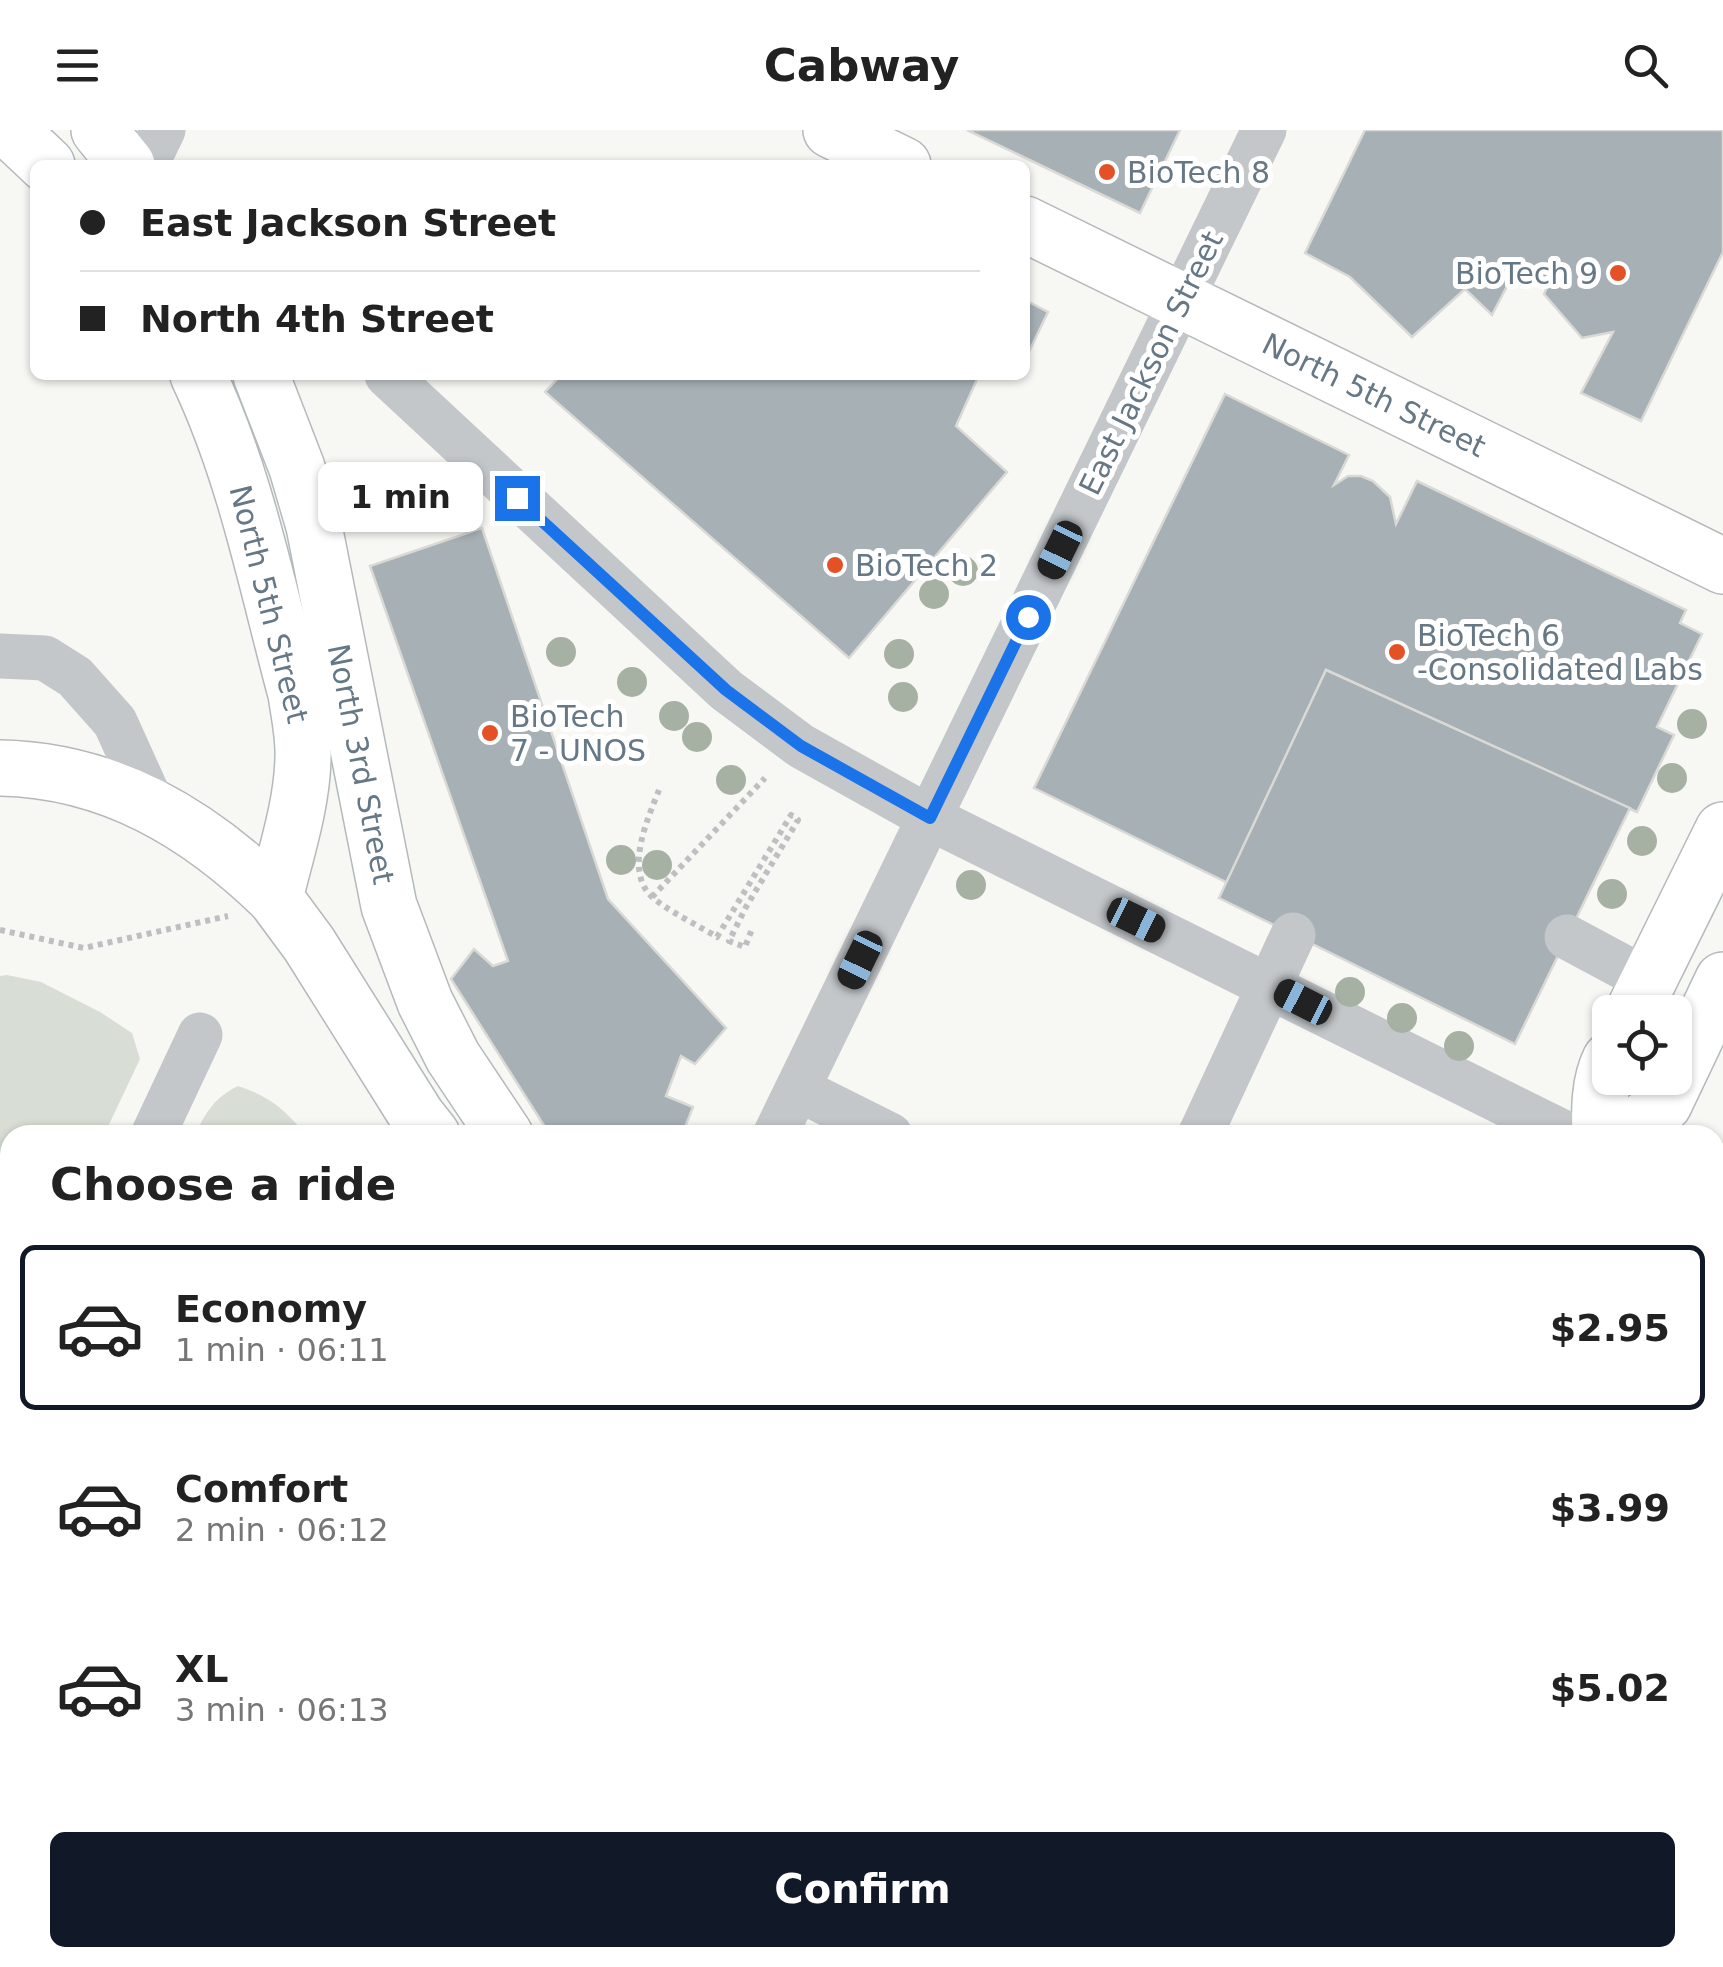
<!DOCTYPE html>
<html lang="en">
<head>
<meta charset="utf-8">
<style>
	body { margin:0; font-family:"DejaVu Sans",sans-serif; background:#f6f6f6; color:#222; height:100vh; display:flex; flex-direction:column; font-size:38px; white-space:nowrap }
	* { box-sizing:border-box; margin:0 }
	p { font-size:32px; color:#767676 }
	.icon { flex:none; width:55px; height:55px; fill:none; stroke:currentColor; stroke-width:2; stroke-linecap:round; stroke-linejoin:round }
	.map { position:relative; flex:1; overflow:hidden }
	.sheet { position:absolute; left:0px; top:995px; width:1725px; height:842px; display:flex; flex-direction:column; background:#fff; border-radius:30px 30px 0 0; box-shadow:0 2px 8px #0004 }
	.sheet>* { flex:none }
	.top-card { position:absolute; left:30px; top:30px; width:1000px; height:220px; border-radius:15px; box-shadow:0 2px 8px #0004; display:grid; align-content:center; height:220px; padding:0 50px; background:#fff }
	.fabs { position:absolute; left:1592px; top:865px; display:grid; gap:20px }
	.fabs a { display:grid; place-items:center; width:100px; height:100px; border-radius:15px; background:#fff; box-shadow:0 2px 8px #0004; font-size:50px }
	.end { position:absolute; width:45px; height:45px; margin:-22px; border:12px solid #1a73e8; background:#fff; box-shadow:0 0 0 5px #fff }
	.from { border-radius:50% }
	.bubble { position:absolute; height:70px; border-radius:15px; background:#fff; box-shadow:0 2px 8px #0004; font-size:32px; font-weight:700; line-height:70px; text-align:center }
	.car { position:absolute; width:30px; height:60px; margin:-30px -15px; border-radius:12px; box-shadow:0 0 8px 2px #0007; background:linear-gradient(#222 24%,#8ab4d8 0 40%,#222 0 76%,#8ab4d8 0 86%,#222 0) }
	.top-card b { display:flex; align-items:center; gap:35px; height:95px; font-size:38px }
	.top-card b+b { border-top:2px solid #e0e0e0 }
	.top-card i { width:25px; height:25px; background:#222 }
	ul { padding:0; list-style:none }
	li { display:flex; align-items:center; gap:30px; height:165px; margin:0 20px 15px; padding:0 30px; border:5px solid transparent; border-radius:15px }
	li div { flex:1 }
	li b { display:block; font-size:38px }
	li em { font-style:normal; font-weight:700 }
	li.active { border-color:#111827 }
	li>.icon { width:90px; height:90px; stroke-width:1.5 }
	h2 { padding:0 50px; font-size:45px; line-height:120px }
	.action { display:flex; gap:20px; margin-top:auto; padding:20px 50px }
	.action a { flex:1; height:115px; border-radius:15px; background:#111827; color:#fff; font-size:40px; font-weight:700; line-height:115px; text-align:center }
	header { display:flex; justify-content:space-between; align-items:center; height:130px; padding:0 50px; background:#fff; font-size:45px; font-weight:700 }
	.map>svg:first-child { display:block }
</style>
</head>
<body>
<header><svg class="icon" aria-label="menu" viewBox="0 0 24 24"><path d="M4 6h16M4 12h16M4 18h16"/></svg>Cabway<svg class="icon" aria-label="search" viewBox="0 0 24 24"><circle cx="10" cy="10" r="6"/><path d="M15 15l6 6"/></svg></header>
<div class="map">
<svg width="1723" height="1837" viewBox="0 0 1723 1837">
	<rect width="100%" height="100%" fill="#f7f7f4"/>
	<g fill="#d8ded5">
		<polygon points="7,845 41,852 100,882 132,903 140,929 104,1005 10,1005 10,1200 0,1221 0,846"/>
		<path d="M238 956C273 968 282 978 307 1005H195C206 982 214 968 238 956Z"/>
		<polygon points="10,1389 10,1481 0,1476 0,1410"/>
		<polygon points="452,1828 485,1828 505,1837 447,1837"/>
	</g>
	<g fill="#a7b0b5" stroke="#d9d9d6" stroke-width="2.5">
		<polygon points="967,0 1180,0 1140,83"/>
		<polygon points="1365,0 1723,0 1723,122 1641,291 1581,263 1613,202 1582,208 1544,164 1548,155 1516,139 1492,185 1465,159 1412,207 1350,147 1305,123"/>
		<polygon points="1025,170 1048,182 1025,230"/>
		<polygon points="561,245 979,245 956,296 1007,342 849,528 545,262"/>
		<polygon points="1225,264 1349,325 1334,355 1348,346 1361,346 1373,351 1390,367 1396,394 1417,351 1686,480 1680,493 1702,504 1657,597 1674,605 1637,682 1326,540 1228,753 1034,658"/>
		<polygon points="482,398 608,769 726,898 695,934 681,926 666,966 693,977 682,1005 550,1005 451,849 474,819 493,836 508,831 370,436"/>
		<polygon points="1326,540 1630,678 1515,914 1219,768"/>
		<polygon points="1723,1099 1723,1418 1715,1414 1715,1113"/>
		<polygon points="1715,1414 1723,1418 1723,1579 1715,1579"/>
		<polygon points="0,1617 4,1619 2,1627 10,1631 10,1754 0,1749"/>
		<polygon points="243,1828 271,1828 266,1837"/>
		<polygon points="277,1828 314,1828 309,1837 273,1837"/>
		<polygon points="320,1828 378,1828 374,1837 315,1837"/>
		<polygon points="1253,1828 1327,1828 1348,1837 1271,1837"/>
		<polygon points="1327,1828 1385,1828 1381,1837 1348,1837"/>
		<polygon points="1599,1828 1658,1828 1654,1837 1595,1837"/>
	</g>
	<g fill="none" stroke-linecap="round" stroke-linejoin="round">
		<g stroke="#b4b9bc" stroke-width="58">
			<g id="major">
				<polyline points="10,0 47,35"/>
				<polyline points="99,0 127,35"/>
				<polyline points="831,0 903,35"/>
				<polyline points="1025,94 1723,436"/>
				<path d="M198 245C246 346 267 457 296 564 299 585 304 606 303 628 302 675 286 722 275 768L309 814 417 986 432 1005"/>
				<polyline points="261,245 297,338 314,396 389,776 425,872 453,927 505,1005"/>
				<polyline points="1633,882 1723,700"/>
				<path d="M1600 1005C1599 980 1599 952 1610 930"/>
				<polyline points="1625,1005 1664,974 1723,850"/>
				<polyline points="1715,1713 1723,1717"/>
				<polyline points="1166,1837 1171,1828"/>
			</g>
		</g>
		<g stroke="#b4b8bb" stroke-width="58">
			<path id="highway" d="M0 638C110 640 198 693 275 768"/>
		</g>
		<g stroke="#bdbfc1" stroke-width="6" stroke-dasharray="5 5" stroke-linecap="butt">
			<path d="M659 660C648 688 625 738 650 765 664 779 699 796 717 807L791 685 798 690 746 777 729 811 745 817 752 799"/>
			<polyline points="652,767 765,648"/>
			<polyline points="0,800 84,818 228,786"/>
		</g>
		<g stroke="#c3c7ca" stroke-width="45">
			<polyline points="149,29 163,0"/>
			<polyline points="387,245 726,560 801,616 930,688 1568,1005"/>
			<polyline points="0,526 45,528 75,547 115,592 153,676"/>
			<polyline points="1567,807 1649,851"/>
			<polyline points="798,959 890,1005"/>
			<polyline points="153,1005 200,905"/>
			<polyline points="775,1005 1264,0"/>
			<polyline points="1200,1005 1293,805"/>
			<polyline points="0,1329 10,1308"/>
			<polyline points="1715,1472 1723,1476"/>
			<polyline points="0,1530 10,1535"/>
			<polyline points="1715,1625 1723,1629"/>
			<polyline points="618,1828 637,1837"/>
			<polyline points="914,1828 932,1837"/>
			<polyline points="190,1837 195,1828"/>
			<polyline points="404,1837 409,1828"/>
		</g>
		<use href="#major" stroke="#fff" stroke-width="55"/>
		<use href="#highway" stroke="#fff" stroke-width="55"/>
	</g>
	<g fill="#a7b1a3">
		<circle cx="963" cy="441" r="15"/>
		<circle cx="934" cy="464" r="15"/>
		<circle cx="561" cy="522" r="15"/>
		<circle cx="899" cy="524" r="15"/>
		<circle cx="632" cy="552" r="15"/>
		<circle cx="903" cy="567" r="15"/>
		<circle cx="674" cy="586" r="15"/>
		<circle cx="1692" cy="594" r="15"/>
		<circle cx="697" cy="607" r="15"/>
		<circle cx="1672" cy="648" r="15"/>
		<circle cx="731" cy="650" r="15"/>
		<circle cx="1642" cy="711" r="15"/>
		<circle cx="621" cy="730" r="15"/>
		<circle cx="657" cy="735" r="15"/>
		<circle cx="971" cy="755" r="15"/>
		<circle cx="1612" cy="764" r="15"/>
		<circle cx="1350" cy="862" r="15"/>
		<circle cx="1402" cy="888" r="15"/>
		<circle cx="1459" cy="916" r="15"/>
	</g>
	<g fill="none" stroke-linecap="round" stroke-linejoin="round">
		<polyline stroke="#1a73e8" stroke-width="12" points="517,368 726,560 801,616 930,688 1028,487"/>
	</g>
	<g fill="#e55126" stroke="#fff" stroke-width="4">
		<circle cx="1107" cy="42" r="10"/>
		<circle cx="1618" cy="143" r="10"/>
		<circle cx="835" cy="435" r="10"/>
		<circle cx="1397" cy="522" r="10"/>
		<circle cx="490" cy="603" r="10"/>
	</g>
	<g text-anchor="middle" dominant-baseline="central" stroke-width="10" stroke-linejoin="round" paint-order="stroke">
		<g font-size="30" fill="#667885" stroke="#fff" text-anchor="start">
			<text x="1127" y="42">BioTech 8</text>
			<text x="1598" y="143" text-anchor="end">BioTech 9</text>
			<text x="855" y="435">BioTech 2</text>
			<text x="1417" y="505">BioTech 6<tspan x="1417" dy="34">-Consolidated Labs</tspan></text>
			<text x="510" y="586">BioTech<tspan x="510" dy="34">7 - UNOS</tspan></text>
		</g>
		<g font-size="30" fill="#667885" stroke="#fff">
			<text transform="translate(1151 233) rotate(-64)">East Jackson Street</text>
			<text transform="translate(1374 265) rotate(26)">North 5th Street</text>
			<text transform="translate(269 474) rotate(76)">North 5th Street</text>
			<text transform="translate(361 634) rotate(79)">North 3rd Street</text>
		</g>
	</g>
</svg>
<div class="fabs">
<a><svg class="icon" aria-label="locate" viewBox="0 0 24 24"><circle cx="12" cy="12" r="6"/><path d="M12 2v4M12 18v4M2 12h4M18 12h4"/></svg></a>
</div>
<i class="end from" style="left:1028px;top:487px"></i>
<i class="end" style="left:517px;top:368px"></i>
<div class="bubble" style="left:318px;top:332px;width:165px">1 min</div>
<i class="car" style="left:1060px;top:420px;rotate:206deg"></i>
<i class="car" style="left:1136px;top:790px;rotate:116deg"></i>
<i class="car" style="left:860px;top:830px;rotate:206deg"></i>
<i class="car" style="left:1303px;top:872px;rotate:297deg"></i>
<div class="top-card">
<b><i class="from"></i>East Jackson Street</b>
<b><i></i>North 4th Street</b>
</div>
<section class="sheet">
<h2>Choose a ride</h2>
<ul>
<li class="active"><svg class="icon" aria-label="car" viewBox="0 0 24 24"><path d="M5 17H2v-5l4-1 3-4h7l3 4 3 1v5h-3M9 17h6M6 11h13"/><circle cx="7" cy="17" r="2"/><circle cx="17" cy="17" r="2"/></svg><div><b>Economy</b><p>1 min · 06:11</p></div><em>$2.95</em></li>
<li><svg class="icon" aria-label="car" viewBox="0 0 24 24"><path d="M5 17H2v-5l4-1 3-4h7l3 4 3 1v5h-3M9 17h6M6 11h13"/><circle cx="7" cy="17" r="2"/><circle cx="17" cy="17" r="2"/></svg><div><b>Comfort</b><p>2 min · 06:12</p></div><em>$3.99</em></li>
<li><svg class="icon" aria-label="car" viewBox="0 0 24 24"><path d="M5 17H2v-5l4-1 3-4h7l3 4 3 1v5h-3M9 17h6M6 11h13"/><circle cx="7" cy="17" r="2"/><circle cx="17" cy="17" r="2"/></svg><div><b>XL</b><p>3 min · 06:13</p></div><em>$5.02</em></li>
</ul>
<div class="action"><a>Confirm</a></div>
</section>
</div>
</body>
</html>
